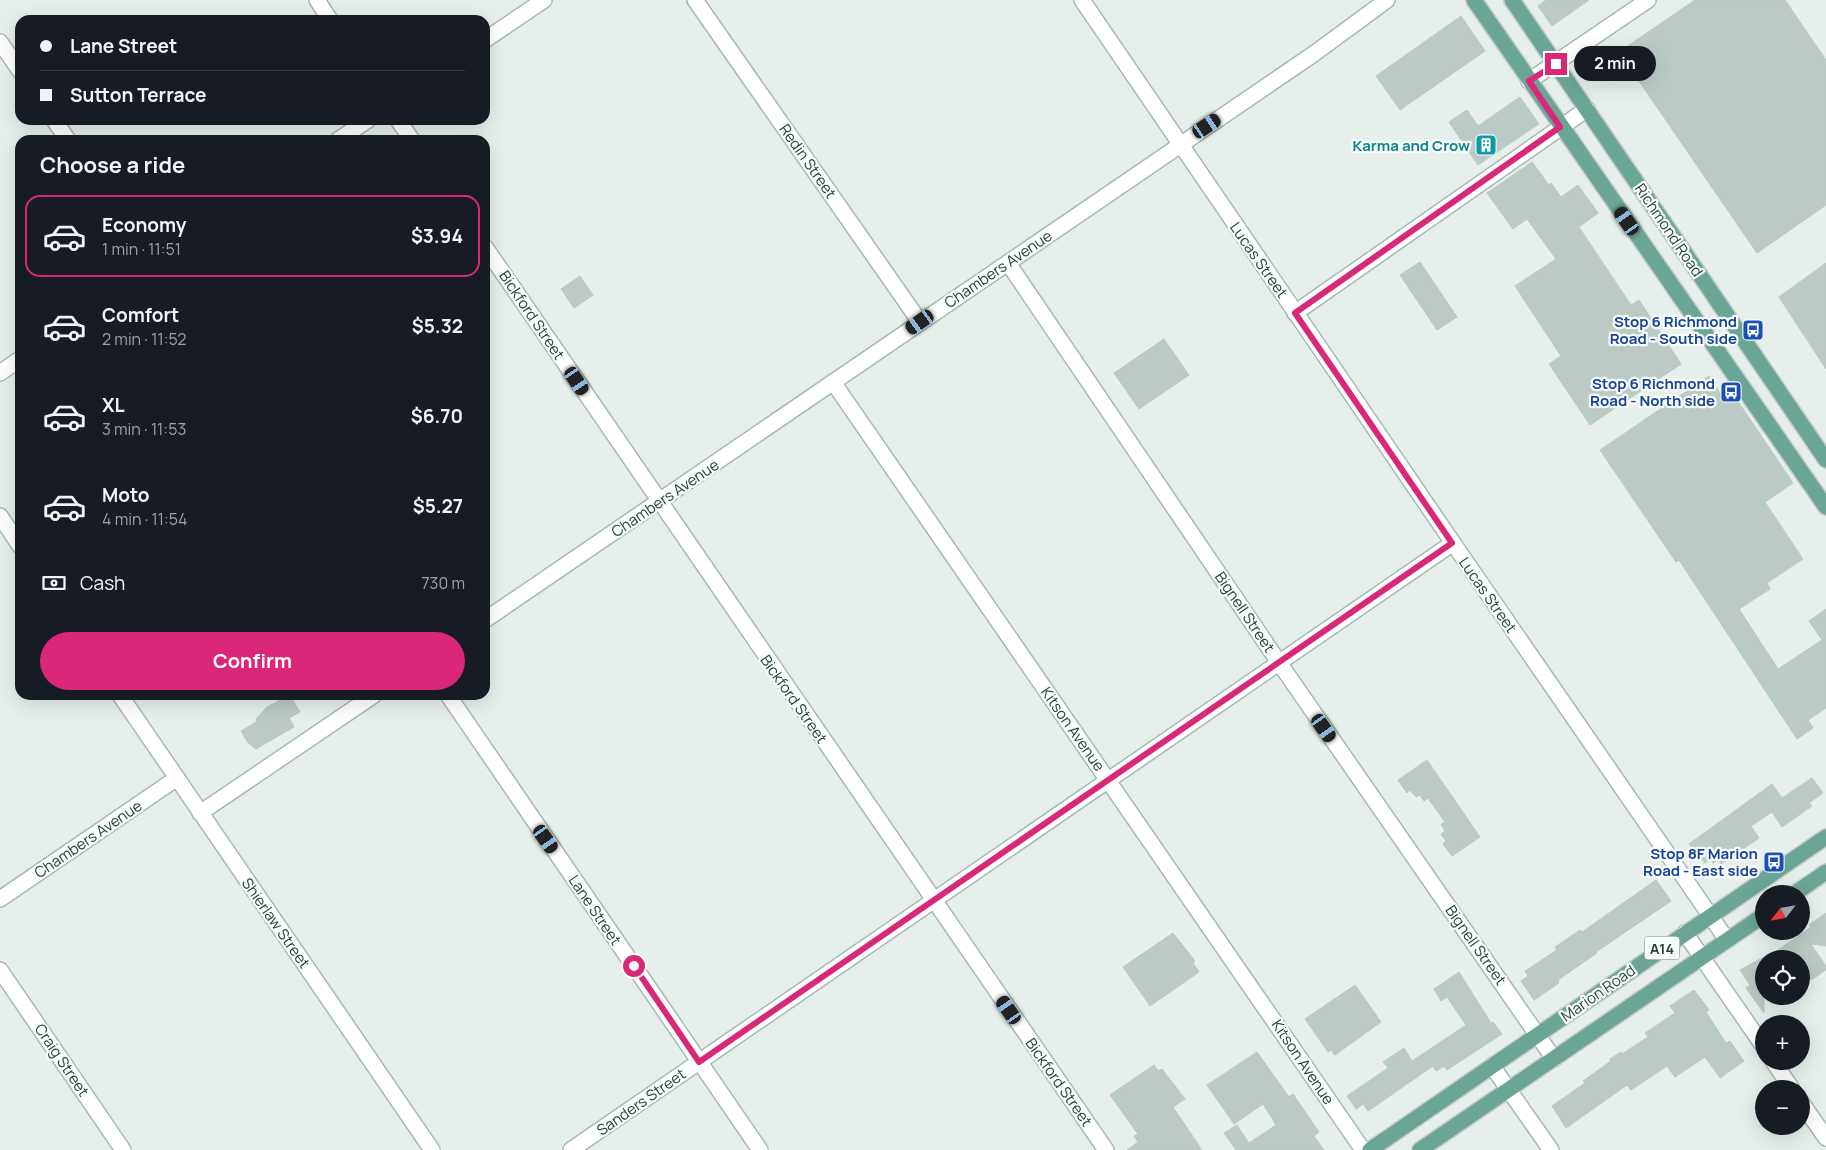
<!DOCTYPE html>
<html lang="en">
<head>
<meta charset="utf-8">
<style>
	body { margin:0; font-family:Manrope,sans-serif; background:#242831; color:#f1f3f6; height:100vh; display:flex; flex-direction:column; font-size:19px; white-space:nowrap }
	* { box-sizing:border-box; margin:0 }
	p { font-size:16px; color:#9ea1a6 }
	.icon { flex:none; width:28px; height:28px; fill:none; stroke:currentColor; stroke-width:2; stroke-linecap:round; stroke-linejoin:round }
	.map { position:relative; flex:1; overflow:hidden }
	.sheet { position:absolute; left:15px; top:135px; width:475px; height:565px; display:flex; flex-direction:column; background:#171b24; border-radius:15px; box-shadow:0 5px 20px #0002 }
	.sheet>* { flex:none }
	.guide { position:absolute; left:15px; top:15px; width:475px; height:110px; border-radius:15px; box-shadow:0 5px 20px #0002; display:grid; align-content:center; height:110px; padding:0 25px; background:#171b24 }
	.needle { width:32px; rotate:239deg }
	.controls { position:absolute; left:1755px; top:885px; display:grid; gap:10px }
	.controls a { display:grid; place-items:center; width:55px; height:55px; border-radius:50%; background:#171b24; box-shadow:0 5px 20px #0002; font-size:25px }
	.end { position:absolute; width:22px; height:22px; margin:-11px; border:6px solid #db2777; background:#fff; box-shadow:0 0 0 2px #fff }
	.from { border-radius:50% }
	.bubble { position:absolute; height:35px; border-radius:18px; background:#171b24; box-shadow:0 5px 20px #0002; font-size:16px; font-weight:700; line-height:35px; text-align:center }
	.car { position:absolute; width:15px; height:30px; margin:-15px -8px; border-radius:6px; box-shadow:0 0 4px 1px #0007; background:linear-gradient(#222 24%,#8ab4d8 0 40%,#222 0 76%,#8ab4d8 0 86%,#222 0) }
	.guide b { display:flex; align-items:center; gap:18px; height:48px; font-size:19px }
	.guide b+b { border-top:1px solid #363941 }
	.guide i { width:12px; height:12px; background:#f1f3f6 }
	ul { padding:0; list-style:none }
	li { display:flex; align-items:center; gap:15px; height:82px; margin:0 10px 8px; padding:0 15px; border:2px solid transparent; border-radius:15px }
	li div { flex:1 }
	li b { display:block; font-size:19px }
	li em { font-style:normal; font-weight:700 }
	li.active { border-color:#db2777 }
	li>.icon { width:45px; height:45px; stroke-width:1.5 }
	h2 { padding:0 25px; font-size:22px; line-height:60px }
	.pay { display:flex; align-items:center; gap:12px; height:55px; padding:0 25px; font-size:19px }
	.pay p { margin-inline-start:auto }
	.primary-button { display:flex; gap:10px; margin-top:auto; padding:10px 25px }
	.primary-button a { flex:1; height:58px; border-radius:30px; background:#db2777; color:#fff; font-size:20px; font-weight:700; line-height:58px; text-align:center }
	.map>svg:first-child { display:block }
</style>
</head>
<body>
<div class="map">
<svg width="1826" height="1150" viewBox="0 0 1826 1150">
	<rect width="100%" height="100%" fill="#e6efeb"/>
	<g fill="#bbcac4" stroke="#b8c9c2">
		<polygon points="1546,0 1589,0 1552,26 1538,6"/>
		<polygon points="1695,0 1785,0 1826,60 1826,205 1757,253 1619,52"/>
		<polygon points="1461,16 1485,51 1400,110 1376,76"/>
		<polygon points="1520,97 1539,124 1478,165 1449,122 1467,110 1478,126"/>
		<polygon points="1532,162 1549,185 1551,183 1561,197 1578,185 1598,213 1579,227 1631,305 1639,300 1681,364 1590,425 1549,364 1561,356 1515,286 1556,259 1527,219 1513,229 1487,193"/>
		<polygon points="1420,262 1457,317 1437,330 1400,275"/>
		<polygon points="1826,263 1826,369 1779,297"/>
		<polygon points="580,276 593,295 574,308 561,289"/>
		<polygon points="1164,339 1189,375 1139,409 1114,373"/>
		<polygon points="1709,376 1722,397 1731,391 1793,483 1765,502 1803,559 1767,583 1770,589 1739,609 1778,669 1822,640 1809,621 1826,609 1826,708 1808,720 1813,728 1797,739 1679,560 1676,562 1600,450"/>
		<polygon points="290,695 300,712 289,718 294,727 256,749 248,743 241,731 256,722 257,718 267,707"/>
		<polygon points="1427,760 1480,837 1452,856 1443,844 1446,841 1441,834 1445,831 1441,824 1445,822 1428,798 1424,801 1420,795 1416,797 1410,790 1407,793 1398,780"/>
		<polygon points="1812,778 1823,793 1809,803 1812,806 1782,827 1772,812 1751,826 1759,838 1721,864 1718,860 1713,863 1711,859 1705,863 1689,844 1772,784 1782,798"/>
		<polygon points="1656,880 1671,901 1596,952 1597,953 1558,980 1559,983 1534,1000 1521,981 1528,976 1525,971 1557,950 1555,947 1580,930 1582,932"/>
		<polygon points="1826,913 1826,946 1811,944 1826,966 1826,970 1811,980 1806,973 1801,976 1801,959 1765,959 1811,927 1809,925"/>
		<polygon points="1173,933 1195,961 1193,963 1199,972 1150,1006 1123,967"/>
		<polygon points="1764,957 1764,1013 1746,988 1750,985 1740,970"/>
		<polygon points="1459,972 1491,1023 1493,1022 1502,1034 1447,1070 1444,1066 1436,1071 1433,1066 1368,1111 1363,1104 1356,1109 1347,1096 1388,1068 1383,1062 1404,1048 1412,1061 1466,1025 1447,997 1441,1001 1434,989"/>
		<polygon points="1355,985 1381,1022 1335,1055 1331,1050 1328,1052 1305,1019"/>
		<polygon points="1694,990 1709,1010 1706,1012 1726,1043 1730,1041 1744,1061 1720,1078 1705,1057 1675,1077 1667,1066 1631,1090 1627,1085 1566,1128 1552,1106 1585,1083 1583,1081 1611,1061 1610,1059 1621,1052 1622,1054 1648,1037 1645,1033 1675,1013 1670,1006"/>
		<polygon points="1257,1052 1289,1097 1293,1094 1319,1132 1314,1136 1324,1150 1236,1150 1224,1133 1237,1125 1249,1143 1276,1125 1263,1104 1234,1124 1207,1085"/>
		<polygon points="1154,1065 1158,1071 1162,1069 1185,1099 1173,1107 1202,1150 1127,1150 1138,1142 1134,1136 1138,1134 1110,1095"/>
	</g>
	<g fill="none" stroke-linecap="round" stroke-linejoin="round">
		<g stroke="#a8b8b2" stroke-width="18">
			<g id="minor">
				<polyline points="317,0 330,20"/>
				<polyline points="695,0 920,322"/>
				<polyline points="1082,0 1453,543 1727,940"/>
				<polyline points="485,40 544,0"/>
				<polyline points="0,42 20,71"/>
				<polyline points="1529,81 1648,0"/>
				<polyline points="54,120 68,140"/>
				<polyline points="398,120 412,140"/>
				<polyline points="338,140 368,120"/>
				<polyline points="485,247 1106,1150"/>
				<polyline points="1008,263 1280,664 1554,1059"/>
				<polyline points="1295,313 1587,109"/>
				<polyline points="0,373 20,359"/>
				<polyline points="833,382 1363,1150"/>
				<polyline points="0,516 20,546"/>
				<polyline points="485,620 1315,53 1387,0"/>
				<polyline points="120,695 432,1150"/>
				<polyline points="448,695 760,1150"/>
				<polyline points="200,813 374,695"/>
				<polyline points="0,899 177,778"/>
				<polyline points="1685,933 1764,1047"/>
				<polyline points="0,970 123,1150"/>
				<polyline points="1773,1061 1792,1089"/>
				<polyline points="1492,1066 1551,1150"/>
				<polyline points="1801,1102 1826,1138"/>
				<polyline points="571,1150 1453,543"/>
			</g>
		</g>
		<g stroke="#c2cac8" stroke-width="18">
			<g id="major">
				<polyline points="1474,0 1826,507"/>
				<polyline points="1512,0 1826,460"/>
				<polyline points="1794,894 1826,872"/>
				<polyline points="1370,1150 1826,837"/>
				<polyline points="1420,1150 1764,915"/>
			</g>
		</g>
		<use href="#minor" stroke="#fff" stroke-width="15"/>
		<use href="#major" stroke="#6aa596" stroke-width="15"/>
	</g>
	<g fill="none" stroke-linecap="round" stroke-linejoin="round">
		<polyline stroke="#db2777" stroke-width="6" points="634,966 699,1062 1452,543 1295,313 1560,127 1529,81 1556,64"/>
	</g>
	<defs>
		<g id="building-square" transform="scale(1.125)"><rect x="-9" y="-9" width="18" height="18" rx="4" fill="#0f9aa8" stroke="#f7fbf9"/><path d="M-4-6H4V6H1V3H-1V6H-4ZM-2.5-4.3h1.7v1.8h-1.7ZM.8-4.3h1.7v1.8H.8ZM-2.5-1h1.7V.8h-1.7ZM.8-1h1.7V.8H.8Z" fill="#fff"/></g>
		<g id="bus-square" transform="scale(1.125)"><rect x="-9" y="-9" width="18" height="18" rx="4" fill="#1a4fb4" stroke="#f7fbf9"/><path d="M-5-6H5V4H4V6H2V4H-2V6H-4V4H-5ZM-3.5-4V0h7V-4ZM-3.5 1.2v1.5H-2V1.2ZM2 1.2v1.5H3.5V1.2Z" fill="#fff"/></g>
	</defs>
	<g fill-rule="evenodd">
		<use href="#building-square" x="1486" y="145"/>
		<use href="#bus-square" x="1753" y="330"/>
		<use href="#bus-square" x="1731" y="392"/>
		<use href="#bus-square" x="1774" y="862"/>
	</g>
	<g text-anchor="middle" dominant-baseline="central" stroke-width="4.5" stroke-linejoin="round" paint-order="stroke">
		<rect fill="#f7fbf9" stroke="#637a73" stroke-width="1" x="1644.5" y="936.5" width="35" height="23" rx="4"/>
		<g font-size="14" font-weight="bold" fill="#24423a">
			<text x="1662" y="948">A14</text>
		</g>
		<g font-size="15" font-weight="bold" fill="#0d838f" stroke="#f7fbf9" text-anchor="end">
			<text x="1470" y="145">Karma and Crow</text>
		</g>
		<g font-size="15" fill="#24423a" stroke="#f7fbf9">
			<text transform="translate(808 161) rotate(55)">Redin Street</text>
			<text transform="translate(1669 230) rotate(56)">Richmond Road</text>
			<text transform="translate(1259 260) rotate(55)">Lucas Street</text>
			<text transform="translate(998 269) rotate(-34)">Chambers Avenue</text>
			<text transform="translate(532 315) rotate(56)">Bickford Street</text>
			<text transform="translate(665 498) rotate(-34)">Chambers Avenue</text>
			<text transform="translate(1488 595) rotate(55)">Lucas Street</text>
			<text transform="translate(1245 612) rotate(56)">Bignell Street</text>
			<text transform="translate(794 699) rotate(55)">Bickford Street</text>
			<text transform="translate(1073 729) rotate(55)">Kitson Avenue</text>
			<text transform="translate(88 839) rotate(-34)">Chambers Avenue</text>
			<text transform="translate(595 910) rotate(56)">Lane Street</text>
			<text transform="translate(276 923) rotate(55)">Shierlaw Street</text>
			<text transform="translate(1476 945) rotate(55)">Bignell Street</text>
			<text transform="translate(1598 993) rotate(-35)">Marion Road</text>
			<text transform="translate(62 1060) rotate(56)">Craig Street</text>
			<text transform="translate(1303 1062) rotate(56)">Kitson Avenue</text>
			<text transform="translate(1059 1082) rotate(55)">Bickford Street</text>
			<text transform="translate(641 1102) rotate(-35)">Sanders Street</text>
		</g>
		<g font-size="15" font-weight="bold" fill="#164399" stroke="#f7fbf9" text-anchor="end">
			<text x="1737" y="321">Stop 6 Richmond<tspan x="1737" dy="17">Road - South side</tspan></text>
			<text x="1715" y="383">Stop 6 Richmond<tspan x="1715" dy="17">Road - North side</tspan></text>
			<text x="1758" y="853">Stop 8F Marion<tspan x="1758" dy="17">Road - East side</tspan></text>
		</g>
	</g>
</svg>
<div class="controls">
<a><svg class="needle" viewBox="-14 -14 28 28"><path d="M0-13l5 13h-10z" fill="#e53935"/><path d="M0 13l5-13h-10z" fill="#9ea1a6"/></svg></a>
<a><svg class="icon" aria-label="locate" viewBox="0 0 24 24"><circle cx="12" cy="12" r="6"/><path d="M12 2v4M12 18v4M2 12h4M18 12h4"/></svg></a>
<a>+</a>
<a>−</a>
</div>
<i class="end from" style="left:634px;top:966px"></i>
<i class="end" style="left:1556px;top:64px"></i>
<div class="bubble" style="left:1574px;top:46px;width:82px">2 min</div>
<i class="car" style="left:1207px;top:126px;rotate:56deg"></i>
<i class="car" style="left:1627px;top:221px;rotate:325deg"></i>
<i class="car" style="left:920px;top:322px;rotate:235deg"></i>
<i class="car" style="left:577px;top:381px;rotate:146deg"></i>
<i class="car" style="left:1324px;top:728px;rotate:145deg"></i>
<i class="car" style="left:546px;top:839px;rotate:145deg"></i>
<i class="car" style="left:1009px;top:1010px;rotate:325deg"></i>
<div class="guide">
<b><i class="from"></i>Lane Street</b>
<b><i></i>Sutton Terrace</b>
</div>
<section class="sheet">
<h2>Choose a ride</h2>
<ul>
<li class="active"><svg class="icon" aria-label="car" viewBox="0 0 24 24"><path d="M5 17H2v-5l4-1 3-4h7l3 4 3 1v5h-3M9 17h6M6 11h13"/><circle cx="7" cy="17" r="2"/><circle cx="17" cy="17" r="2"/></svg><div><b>Economy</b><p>1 min · 11:51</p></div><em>$3.94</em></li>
<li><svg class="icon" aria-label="car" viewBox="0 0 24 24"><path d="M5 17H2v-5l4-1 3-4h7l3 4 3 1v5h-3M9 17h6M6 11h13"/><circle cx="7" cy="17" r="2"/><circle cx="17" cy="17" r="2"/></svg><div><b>Comfort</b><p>2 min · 11:52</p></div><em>$5.32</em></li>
<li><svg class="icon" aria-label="car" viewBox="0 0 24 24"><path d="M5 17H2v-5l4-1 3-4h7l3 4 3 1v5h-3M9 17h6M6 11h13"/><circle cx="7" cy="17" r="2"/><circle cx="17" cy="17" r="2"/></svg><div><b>XL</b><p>3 min · 11:53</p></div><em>$6.70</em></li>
<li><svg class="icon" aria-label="car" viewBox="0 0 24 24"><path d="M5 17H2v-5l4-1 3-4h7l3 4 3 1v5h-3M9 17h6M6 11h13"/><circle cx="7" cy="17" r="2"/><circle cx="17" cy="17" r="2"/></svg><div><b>Moto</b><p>4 min · 11:54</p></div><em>$5.27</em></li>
</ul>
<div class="pay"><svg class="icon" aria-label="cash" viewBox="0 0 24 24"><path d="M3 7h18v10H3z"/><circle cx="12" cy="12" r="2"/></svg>Cash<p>730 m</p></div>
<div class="primary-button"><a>Confirm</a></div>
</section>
</div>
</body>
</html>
